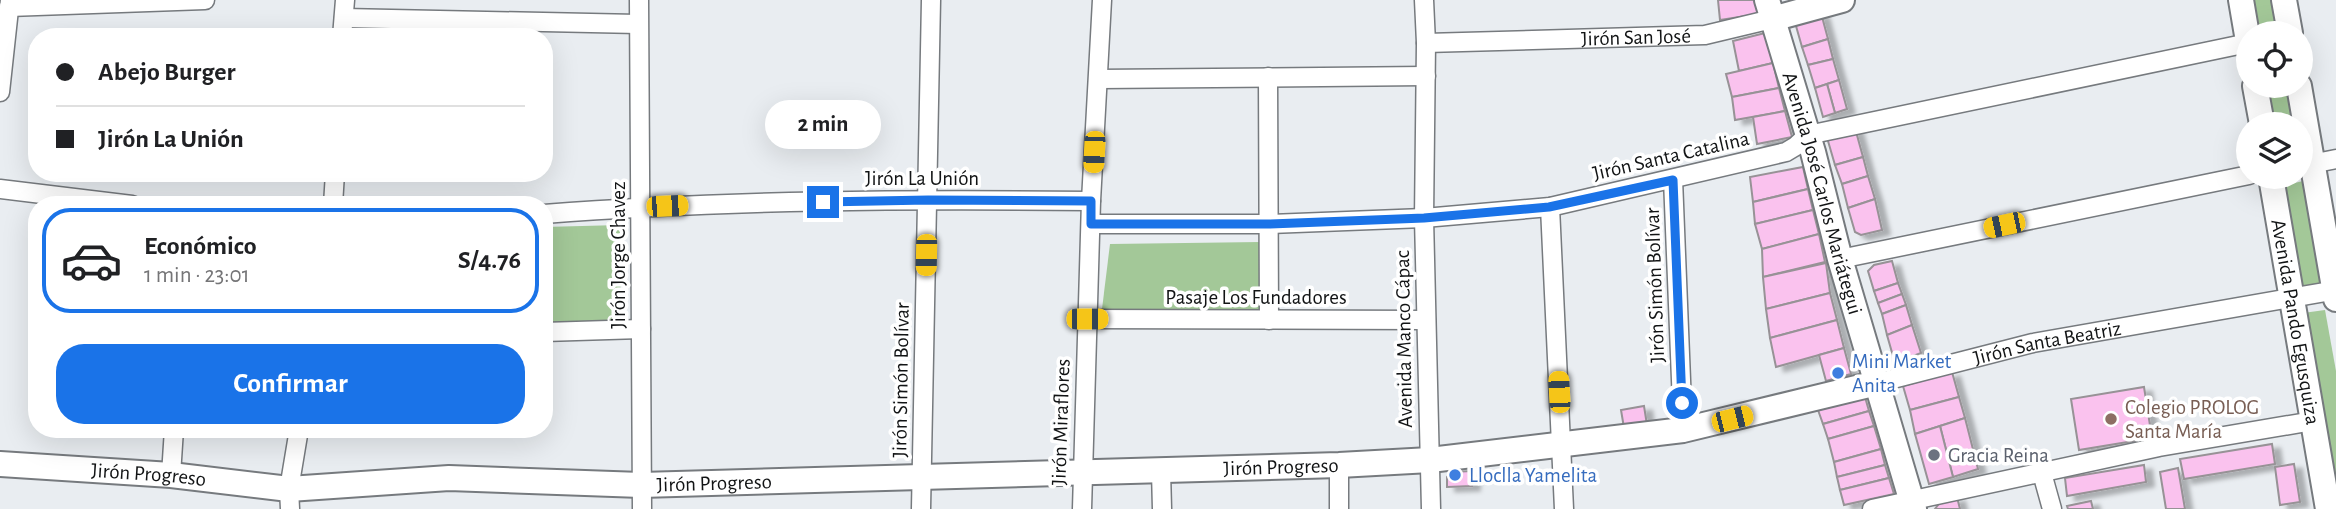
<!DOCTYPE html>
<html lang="es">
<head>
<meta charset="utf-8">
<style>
	body { margin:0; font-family:"Alegreya Sans",sans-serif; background:#f2f2f2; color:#202124; height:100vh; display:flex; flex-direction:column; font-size:26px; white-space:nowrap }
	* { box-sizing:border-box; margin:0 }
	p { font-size:23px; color:#757577 }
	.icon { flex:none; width:38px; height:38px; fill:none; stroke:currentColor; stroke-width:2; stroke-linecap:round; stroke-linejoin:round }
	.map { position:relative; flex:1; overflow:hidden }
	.details { position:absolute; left:28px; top:196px; width:525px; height:242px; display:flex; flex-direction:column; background:#fff; border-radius:28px; box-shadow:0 7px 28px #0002 }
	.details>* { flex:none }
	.guide { position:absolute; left:28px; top:28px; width:525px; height:154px; border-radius:28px; box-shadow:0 7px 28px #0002; display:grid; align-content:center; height:154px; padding:0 28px; background:#fff }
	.tools { position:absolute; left:2236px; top:21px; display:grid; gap:14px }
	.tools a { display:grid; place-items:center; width:77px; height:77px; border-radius:50%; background:#fff; box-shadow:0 7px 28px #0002; font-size:35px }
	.end { position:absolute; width:32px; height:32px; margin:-16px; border:9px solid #1a73e8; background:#fff; box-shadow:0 0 0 4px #fff }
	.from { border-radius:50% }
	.bubble { position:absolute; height:49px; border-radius:24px; background:#fff; box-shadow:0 7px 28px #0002; font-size:23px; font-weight:700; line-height:49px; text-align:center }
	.car { position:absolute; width:21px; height:42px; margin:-21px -10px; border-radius:9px; box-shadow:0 0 5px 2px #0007; background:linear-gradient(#f5c518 24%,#345 0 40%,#f5c518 0 76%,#345 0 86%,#f5c518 0) }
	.guide b { display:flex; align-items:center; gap:24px; height:66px; font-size:26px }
	.guide b+b { border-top:2px solid #e0e0e0 }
	.guide i { width:18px; height:18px; background:#202124 }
	ul { padding:12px 0 0; list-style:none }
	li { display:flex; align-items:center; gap:21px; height:105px; margin:0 14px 10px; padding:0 14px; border:4px solid #e0e0e0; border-radius:28px }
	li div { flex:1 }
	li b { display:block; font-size:26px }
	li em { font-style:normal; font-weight:700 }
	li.on { border-color:#1a73e8 }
	li>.icon { width:63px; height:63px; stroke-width:1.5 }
	.action { display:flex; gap:14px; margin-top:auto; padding:14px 28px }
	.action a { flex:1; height:80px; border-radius:28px; background:#1a73e8; color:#fff; font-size:28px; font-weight:700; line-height:80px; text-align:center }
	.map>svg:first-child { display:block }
</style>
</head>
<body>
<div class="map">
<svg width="2336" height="509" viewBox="0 0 2336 509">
	<defs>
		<filter id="shadow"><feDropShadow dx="8" dy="4.5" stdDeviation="2" flood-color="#0004"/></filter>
	</defs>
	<rect width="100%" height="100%" fill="#e9edf1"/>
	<g fill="#a3c898">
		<polygon points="2248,0 2273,0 2278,33 2254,33"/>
		<polygon points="2263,86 2287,86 2293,124 2270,124"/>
		<polygon points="2303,181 2322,286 2299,290 2282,186"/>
		<polygon points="620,225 621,321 544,325 544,227"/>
		<polygon points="1260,242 1261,309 1102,309 1110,244"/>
		<polygon points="2325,310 2336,371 2336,509 2303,313"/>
	</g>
	<g fill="#fac2ee" stroke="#979296" stroke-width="2" filter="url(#shadow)">
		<polygon points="1718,0 1756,0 1759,14 1720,20"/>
		<polygon points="1821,13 1828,39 1802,47 1796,26 1802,18"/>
		<polygon points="1765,33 1773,63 1739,71 1733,41"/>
		<polygon points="1828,39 1833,59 1808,65 1802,47"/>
		<polygon points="1833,59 1839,80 1815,88 1808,65"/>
		<polygon points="1773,63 1779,88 1732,97 1726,74"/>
		<polygon points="1839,80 1847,109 1835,113 1827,84"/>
		<polygon points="1827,84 1835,113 1823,117 1815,88"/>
		<polygon points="1779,88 1785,111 1735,120 1732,97"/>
		<polygon points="1785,111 1792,137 1757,144 1753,117"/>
		<polygon points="1855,128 1863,157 1835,165 1828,141 1832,134"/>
		<polygon points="1863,157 1868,176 1842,184 1835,165"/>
		<polygon points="1803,167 1808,189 1753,202 1750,177"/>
		<polygon points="1868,176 1875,199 1848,208 1842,184"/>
		<polygon points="1808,189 1813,210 1755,224 1753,202"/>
		<polygon points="1875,199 1882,230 1861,235 1855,232 1848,208"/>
		<polygon points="1813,210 1819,234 1762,249 1755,224"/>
		<polygon points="1819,234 1825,262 1763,277 1762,249"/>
		<polygon points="1892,261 1898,283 1874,291 1868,271 1874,265"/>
		<polygon points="1826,263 1830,293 1766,309 1763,277"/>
		<polygon points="1898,283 1902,294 1878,303 1874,291"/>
		<polygon points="1830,293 1837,320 1770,338 1766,309"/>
		<polygon points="1902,294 1906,305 1882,314 1878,303"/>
		<polygon points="1906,305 1912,325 1887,335 1882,314"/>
		<polygon points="1837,320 1844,348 1776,367 1770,338"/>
		<polygon points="1912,325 1921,353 1895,363 1887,335"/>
		<polygon points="1844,348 1851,374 1826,381 1819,355"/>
		<polygon points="1952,372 1959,397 1910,410 1903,386"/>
		<polygon points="2144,387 2152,438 2079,450 2071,399"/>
		<polygon points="1865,397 1869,411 1823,424 1818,410"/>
		<polygon points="1959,397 1965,418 1915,434 1910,410"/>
		<polygon points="1644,406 1647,425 1624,428 1621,410"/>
		<polygon points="1869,411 1874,426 1828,439 1823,424"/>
		<polygon points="1965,418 1978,469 1953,477 1940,426"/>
		<polygon points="1874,426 1881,449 1834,462 1828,439"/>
		<polygon points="1940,426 1953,477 1929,484 1915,434"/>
		<polygon points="2272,444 2275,464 2184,479 2180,459"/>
		<polygon points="1881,449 1885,465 1837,477 1834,462"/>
		<polygon points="2294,464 2300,502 2280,505 2275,467"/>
		<polygon points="1885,465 1889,478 1840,490 1837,477"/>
		<polygon points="2144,465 2146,482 2067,496 2065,478"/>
		<polygon points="2178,468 2185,509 2166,509 2160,472"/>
		<polygon points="1472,471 1472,486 1447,487 1447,477 1451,472"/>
		<polygon points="1889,478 1894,494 1844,505 1840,490"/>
		<polygon points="1957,497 1960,509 1935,509 1941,501"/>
		<polygon points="2091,501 2093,509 2068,509 2067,506"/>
	</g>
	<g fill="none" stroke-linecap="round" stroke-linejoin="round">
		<g stroke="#767a7e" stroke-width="21">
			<g id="street">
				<polyline points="639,0 642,509"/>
				<polyline points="1424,0 1426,43 1424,218 1431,509"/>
				<polyline points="9,7 205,0"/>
				<polyline points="344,18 638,24"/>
				<polyline points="342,37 345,0"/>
				<path id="s1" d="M1426 43 1705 35 1772 19"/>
				<polyline points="1268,77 1269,320"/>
				<polyline points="1099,79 1426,76"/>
				<polyline points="0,92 10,0"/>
				<polyline points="2301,166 2336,159"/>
				<polyline points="1673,179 1683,430"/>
				<polyline points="0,189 132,205"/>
				<polyline points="333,205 335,173"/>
				<polyline points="1550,207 1564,509"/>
				<path d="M544 214C726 200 909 199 1091 201"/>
				<polyline points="1091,224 1270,224 1424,218 1550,207 1786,152 1796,146 1808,135 2248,43"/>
				<polyline points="1840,259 2249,175"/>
				<polyline points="1087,319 1426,320"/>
				<polyline points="544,332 641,329"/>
				<path id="s2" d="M1877 383 2033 343 2336 290"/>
				<polyline points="1161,471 1162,509"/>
				<polyline points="2042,473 2052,509"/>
				<polyline points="171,475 174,429"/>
				<polyline points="290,509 289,489 299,429"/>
				<polyline points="921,509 931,0"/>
				<polyline points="1082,509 1091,201 1102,0"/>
				<polyline points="1339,509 1339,465"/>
				<polyline points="1872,509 2159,447 2313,421"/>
			</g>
		</g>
		<g stroke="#767a7e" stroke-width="28">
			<g id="secondary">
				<path id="s3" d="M1767 0 1813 152 1840 259 1914 509"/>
				<polyline points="2241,0 2249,47"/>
				<polyline points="2284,0 2290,33"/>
				<polyline points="1772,19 1842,0"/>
				<polyline points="2255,86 2262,124"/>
				<polyline points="2299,86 2336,299"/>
				<path id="s4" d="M2271 177 2328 509"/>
				<path id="s5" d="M0 464 171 475 289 489 449 478 641 485 1339 465 1430 460 1683 430 1877 383"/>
			</g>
		</g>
		<use href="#street" stroke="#fff" stroke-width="18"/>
		<use href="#secondary" stroke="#fff" stroke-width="24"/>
	</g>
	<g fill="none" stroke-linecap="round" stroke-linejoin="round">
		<polyline stroke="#1a73e8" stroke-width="9" points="823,202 928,200 1091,201 1091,224 1270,224 1424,218 1549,207 1673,180 1682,403"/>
	</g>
	<g fill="#3f7fe0" stroke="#fff" stroke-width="2.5">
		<circle cx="1838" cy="373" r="7"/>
		<circle cx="1455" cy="475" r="7"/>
	</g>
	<circle fill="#8d6e63" stroke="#fff" stroke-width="2.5" cx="2111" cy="419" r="7"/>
	<circle fill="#6b7280" stroke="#fff" stroke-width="2.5" cx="1934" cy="455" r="7"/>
	<g text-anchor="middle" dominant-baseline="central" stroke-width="7" stroke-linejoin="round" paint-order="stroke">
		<g font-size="21" fill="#121415" stroke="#fff">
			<text stroke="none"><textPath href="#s1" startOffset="210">Jirón San José</textPath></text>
			<text transform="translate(1671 156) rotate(-13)">Jirón Santa Catalina</text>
			<text x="922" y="178">Jirón La Unión</text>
			<text stroke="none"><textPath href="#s3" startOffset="201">Avenida José Carlos Mariátegui</textPath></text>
			<text transform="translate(618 255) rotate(-90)">Jirón Jorge Chavez</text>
			<text transform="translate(1655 285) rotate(-92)">Jirón Simón Bolívar</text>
			<text x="1256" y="297">Pasaje Los Fundadores</text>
			<text stroke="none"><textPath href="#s4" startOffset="147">Avenida Pando Egusquiza</textPath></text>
			<text transform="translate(1404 339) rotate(-91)">Avenida Manco Cápac</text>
			<text stroke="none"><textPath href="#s2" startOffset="175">Jirón Santa Beatriz</textPath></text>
			<text transform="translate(901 380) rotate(-89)">Jirón Simón Bolívar</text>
			<text transform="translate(1061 422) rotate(-88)">Jirón Miraflores</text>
			<text stroke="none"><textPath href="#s5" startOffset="1283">Jirón Progreso</textPath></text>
			<text stroke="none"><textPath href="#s5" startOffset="149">Jirón Progreso</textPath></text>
			<text stroke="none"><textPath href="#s5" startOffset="716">Jirón Progreso</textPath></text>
		</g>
		<g font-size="21" fill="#366cbe" stroke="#fff" text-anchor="start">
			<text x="1852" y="361">Mini Market<tspan x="1852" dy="24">Anita</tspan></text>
			<text x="1469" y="475">Lloclla Yamelita</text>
		</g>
		<g font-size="21" fill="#785e54" stroke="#fff" text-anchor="start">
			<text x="2125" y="407">Colegio PROLOG<tspan x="2125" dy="24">Santa María</tspan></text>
		</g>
		<g font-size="21" fill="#5b616d" stroke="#fff" text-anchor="start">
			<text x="1948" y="455">Gracia Reina</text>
		</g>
	</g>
</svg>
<div class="tools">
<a><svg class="icon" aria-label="locate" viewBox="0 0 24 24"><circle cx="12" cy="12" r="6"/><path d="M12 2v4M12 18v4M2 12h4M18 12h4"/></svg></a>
<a><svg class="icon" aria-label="layers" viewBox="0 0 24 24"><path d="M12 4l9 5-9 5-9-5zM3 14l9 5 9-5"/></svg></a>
</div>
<i class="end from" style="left:1682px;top:403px"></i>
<i class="end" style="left:823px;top:202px"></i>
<div class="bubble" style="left:765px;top:100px;width:116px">2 min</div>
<i class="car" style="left:1094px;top:152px;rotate:183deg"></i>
<i class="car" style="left:667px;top:206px;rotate:88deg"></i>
<i class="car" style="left:2004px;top:225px;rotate:258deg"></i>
<i class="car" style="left:926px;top:255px;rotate:181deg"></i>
<i class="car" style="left:1087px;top:319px;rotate:90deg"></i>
<i class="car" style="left:1559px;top:392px;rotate:357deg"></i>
<i class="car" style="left:1732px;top:419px;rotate:76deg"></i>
<div class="guide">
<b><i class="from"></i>Abejo Burger</b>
<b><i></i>Jirón La Unión</b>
</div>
<section class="details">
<ul>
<li class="on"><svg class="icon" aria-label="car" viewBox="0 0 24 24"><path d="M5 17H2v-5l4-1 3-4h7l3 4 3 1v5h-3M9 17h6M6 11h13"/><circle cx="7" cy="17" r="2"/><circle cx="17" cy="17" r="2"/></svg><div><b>Económico</b><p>1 min · 23:01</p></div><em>S/4.76</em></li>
</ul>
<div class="action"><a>Confirmar</a></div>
</section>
</div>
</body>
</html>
